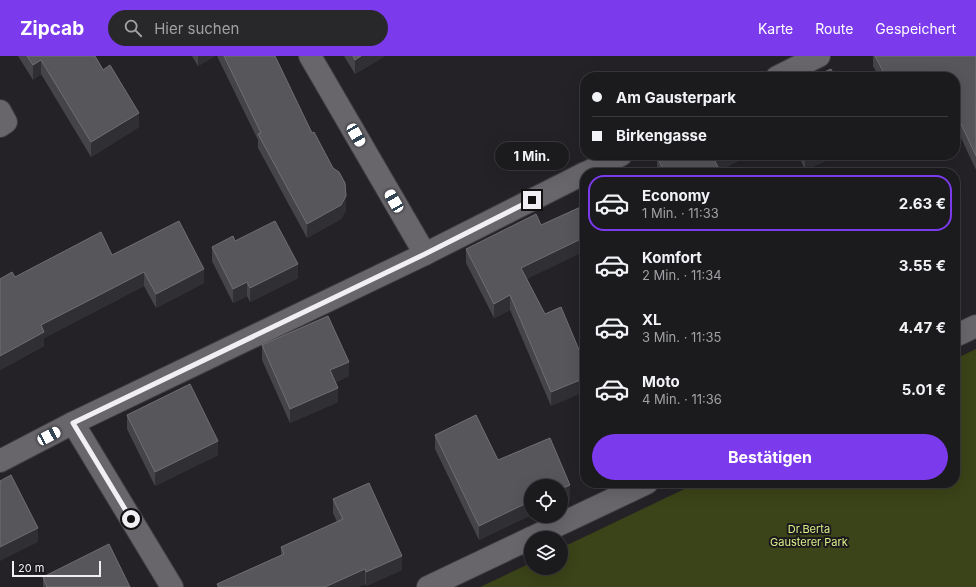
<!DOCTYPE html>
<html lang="de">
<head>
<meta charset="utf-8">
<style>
	body { margin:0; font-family:Inter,sans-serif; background:#28272a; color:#f1f3f6; height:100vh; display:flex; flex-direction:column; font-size:15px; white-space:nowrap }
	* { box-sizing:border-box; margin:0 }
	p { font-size:13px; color:#a0a1a4 }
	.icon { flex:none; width:22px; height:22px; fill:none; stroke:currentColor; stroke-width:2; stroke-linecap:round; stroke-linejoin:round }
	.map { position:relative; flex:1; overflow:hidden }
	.drawer { position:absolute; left:580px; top:112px; width:380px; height:320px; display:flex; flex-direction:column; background:#1b1a1d; border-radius:16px; box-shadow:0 4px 16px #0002,0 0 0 1px #39383b }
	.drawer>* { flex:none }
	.banner { position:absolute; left:580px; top:16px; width:380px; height:88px; border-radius:16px; box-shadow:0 4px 16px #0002,0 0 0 1px #39383b; display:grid; align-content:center; height:88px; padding:0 12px; background:#1b1a1d }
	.tools { position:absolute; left:524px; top:423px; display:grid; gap:8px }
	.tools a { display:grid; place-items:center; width:44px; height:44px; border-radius:50%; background:#1b1a1d; box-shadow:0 4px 16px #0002,0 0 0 1px #39383b; font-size:20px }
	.scale { position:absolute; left:12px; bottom:10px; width:89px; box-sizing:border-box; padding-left:4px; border:2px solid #f1eff3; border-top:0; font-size:11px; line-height:14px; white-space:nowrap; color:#f1eff3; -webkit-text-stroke:3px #1b191d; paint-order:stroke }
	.end { position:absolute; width:18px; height:18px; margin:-9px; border:5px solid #f1eff3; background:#111; box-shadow:0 0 0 2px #111 }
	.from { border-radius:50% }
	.bubble { position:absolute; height:28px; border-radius:14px; background:#1b1a1d; box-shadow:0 4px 16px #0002,0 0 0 1px #39383b; font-size:13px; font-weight:700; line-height:28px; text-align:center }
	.car { position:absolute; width:12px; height:24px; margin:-12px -6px; border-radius:5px; box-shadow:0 0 3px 1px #0007; background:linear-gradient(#fff 24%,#345 0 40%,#fff 0 76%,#345 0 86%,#fff 0) }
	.banner b { display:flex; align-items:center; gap:14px; height:38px; font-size:15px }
	.banner b+b { border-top:1px solid #39383b }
	.banner i { width:10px; height:10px; background:#f1f3f6 }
	ul { padding:7px 0 0; list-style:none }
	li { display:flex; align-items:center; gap:12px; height:56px; margin:0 8px 6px; padding:0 4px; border:2px solid transparent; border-radius:16px }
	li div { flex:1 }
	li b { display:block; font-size:15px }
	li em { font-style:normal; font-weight:700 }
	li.current { border-color:#7c3aed }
	li>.icon { width:36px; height:36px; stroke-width:1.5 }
	.cta { display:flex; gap:8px; margin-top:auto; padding:8px 12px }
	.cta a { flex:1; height:46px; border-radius:24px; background:#7c3aed; color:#fff; font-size:16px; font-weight:700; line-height:46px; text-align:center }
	header { display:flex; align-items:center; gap:24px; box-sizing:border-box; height:56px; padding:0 20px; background:#7c3aed; color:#fff }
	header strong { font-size:19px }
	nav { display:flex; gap:22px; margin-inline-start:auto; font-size:14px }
	.search { width:280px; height:36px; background:#28272a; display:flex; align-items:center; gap:10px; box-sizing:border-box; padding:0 14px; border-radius:22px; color:#a0a1a4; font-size:15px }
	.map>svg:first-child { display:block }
</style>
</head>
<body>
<header>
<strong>Zipcab</strong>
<div class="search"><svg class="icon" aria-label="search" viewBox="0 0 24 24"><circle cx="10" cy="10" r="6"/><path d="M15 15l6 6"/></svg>Hier suchen</div>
<nav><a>Karte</a><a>Route</a><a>Gespeichert</a></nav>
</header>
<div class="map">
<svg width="976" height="531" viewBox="0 0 976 531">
	<rect width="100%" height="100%" fill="#242227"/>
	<polygon fill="#3b4318" points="976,293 976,531 480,531 531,507 531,512 561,512 561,492 697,427 955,427 955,303"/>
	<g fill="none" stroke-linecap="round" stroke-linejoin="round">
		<g stroke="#403e42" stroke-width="24">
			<g id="minor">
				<polyline points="310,0 425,198"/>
				<polyline points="777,21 819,0"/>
				<polyline points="0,55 6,66 0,70"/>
				<polyline points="586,117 621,99"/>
				<polyline points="955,280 976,270"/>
				<polyline points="73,367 172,531"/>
				<polyline points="0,405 73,367 425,198 585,117"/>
				<polyline points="531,482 647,427"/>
				<polyline points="428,531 531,482"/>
			</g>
		</g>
		<use href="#minor" stroke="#68666b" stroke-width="22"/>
	</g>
	<g fill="#454449">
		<polygon points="18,0 95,0 139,71 91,101 41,18 33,24"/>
		<polygon points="192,0 215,0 198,10"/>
		<polygon points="217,0 275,0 346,154 341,163 307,182 258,92 258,84"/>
		<polygon points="344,0 385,0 355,18"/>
		<polygon points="873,0 976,0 976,114 955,69 955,21 879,21 873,10"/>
		<polygon points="661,99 750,99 720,114 721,117 658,117 657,115 657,101"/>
		<polygon points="798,99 839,99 805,114"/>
		<polygon points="541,169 527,224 545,258 561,251 551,350 510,254 494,262 466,207 466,193"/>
		<polygon points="235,185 298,222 250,246 247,240 233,247 212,205 212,191"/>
		<polygon points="112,199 204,227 156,252 144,230 44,282 44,290 0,314 0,223 15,221"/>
		<polygon points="262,289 349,320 336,326 338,346 290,367 262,304"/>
		<polygon points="127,359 218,399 155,430 127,373"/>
		<polygon points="476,359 498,404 550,382 570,429 570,443 561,447 561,430 531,430 531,459 479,484 435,393 435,379"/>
		<polygon points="333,443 402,514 366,530 365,528 358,531 217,531 217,528 281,499 281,491 337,466 333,457"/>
		<polygon points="43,521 130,531 43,531"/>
	</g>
	<g fill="#302f34">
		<polygon points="198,0 215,0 198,10"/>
		<polygon points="361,0 385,0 355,18 355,4"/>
		<polygon points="41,4 41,18 33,24 33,9"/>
		<polygon points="139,57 139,71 91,101 91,86"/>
		<polygon points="721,99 750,99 714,117 714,103"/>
		<polygon points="808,99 839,99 805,114 805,100"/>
		<polygon points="346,140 346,154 341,163 307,182 307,168"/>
		<polygon points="585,181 585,195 521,226 521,212"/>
		<polygon points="298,208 298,222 250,246 250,232"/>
		<polygon points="204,213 204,227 156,252 156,238"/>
		<polygon points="144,216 144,230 44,282 44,290 0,314 0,300 41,269"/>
		<polygon points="247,226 247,240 233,247 233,233"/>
		<polygon points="510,239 510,254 494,262 494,248"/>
		<polygon points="349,306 349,320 330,328 330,314"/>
		<polygon points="585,322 585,336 551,350 551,336"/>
		<polygon points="338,332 338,346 290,367 290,353"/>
		<polygon points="218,385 218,399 155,430 155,416"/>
		<polygon points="570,429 570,443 561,447 561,433"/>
		<polygon points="531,445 531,459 479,484 479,470"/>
		<polygon points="38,472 38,486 0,505 0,491"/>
		<polygon points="402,500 402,514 366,530 366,516"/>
		<polygon points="365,513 365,528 358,531 325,531"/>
	</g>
	<g fill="#57565b" stroke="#706e73">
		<polygon points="27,0 95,0 103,14 110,9 139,57 91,86 41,4 33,9"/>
		<polygon points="224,0 275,0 312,77 314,76 333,112 339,116 345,127 346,140 341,149 307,168 258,78 261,77"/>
		<polygon points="353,0 361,0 355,4"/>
		<polygon points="875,0 976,0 976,100 955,55 955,21 886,21"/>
		<polygon points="831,13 835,21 813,21"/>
		<polygon points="661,99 721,99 714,103 721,117 665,117 657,101"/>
		<polygon points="585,149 585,181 521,212 545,258 561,251 585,308 585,322 551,336 510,239 494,248 466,193 536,158 541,169"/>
		<polygon points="179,165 204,213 156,238 144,216 41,269 44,276 0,300 0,223 12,216 15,221 101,176 112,199"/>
		<polygon points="275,165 298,208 250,232 247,226 233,233 212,191 233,180 235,185"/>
		<polygon points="328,260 349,306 330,314 338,332 290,353 262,289"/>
		<polygon points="190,328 218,385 155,416 127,359"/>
		<polygon points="476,359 498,404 550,382 570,429 561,433 561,430 531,430 531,445 479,470 435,379"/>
		<polygon points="11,419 38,472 0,491 0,425"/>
		<polygon points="369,427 402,500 366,516 365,513 325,531 219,531 217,528 284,498 281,491 343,463 333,443"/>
		<polygon points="109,488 130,531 47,531 43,521"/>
	</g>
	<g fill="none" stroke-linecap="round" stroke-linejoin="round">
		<polyline stroke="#f1eff3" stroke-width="5" points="131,463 73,367 425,198 532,144"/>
	</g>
	<g text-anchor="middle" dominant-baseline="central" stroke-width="4" stroke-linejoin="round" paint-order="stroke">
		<g font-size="11" fill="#daee87" stroke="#1b191d">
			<text x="809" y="473">Dr.Berta<tspan x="809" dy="13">Gausterer Park</tspan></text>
		</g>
	</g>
</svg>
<div class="tools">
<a><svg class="icon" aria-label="locate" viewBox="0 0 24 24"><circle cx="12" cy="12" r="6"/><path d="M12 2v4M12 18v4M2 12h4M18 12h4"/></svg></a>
<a><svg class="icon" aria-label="layers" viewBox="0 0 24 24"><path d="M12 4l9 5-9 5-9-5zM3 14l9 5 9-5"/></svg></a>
</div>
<div class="scale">20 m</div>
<i class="end from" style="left:131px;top:463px"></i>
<i class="end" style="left:532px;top:144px"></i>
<div class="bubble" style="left:495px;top:86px;width:74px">1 Min.</div>
<i class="car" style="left:356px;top:79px;rotate:150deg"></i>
<i class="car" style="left:394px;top:145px;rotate:330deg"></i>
<i class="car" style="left:49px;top:380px;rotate:62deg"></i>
<div class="banner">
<b><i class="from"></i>Am Gausterpark</b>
<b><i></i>Birkengasse</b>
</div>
<section class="drawer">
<ul>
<li class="current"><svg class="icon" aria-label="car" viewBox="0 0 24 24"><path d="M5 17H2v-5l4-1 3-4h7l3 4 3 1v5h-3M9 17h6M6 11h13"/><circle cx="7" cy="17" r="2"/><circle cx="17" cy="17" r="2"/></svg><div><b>Economy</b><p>1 Min. · 11:33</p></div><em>2.63 €</em></li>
<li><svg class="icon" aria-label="car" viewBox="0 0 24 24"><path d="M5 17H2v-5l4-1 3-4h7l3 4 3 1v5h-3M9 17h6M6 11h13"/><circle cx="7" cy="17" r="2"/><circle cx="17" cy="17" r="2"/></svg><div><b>Komfort</b><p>2 Min. · 11:34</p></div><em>3.55 €</em></li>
<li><svg class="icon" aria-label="car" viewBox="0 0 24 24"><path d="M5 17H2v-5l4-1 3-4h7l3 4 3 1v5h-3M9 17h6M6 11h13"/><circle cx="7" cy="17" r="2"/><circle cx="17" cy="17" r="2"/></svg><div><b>XL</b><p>3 Min. · 11:35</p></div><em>4.47 €</em></li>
<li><svg class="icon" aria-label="car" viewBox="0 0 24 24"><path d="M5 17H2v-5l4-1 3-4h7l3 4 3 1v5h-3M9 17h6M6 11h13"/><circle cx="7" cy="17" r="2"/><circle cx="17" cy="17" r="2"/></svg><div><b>Moto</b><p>4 Min. · 11:36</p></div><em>5.01 €</em></li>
</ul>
<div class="cta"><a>Bestätigen</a></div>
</section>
</div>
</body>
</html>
